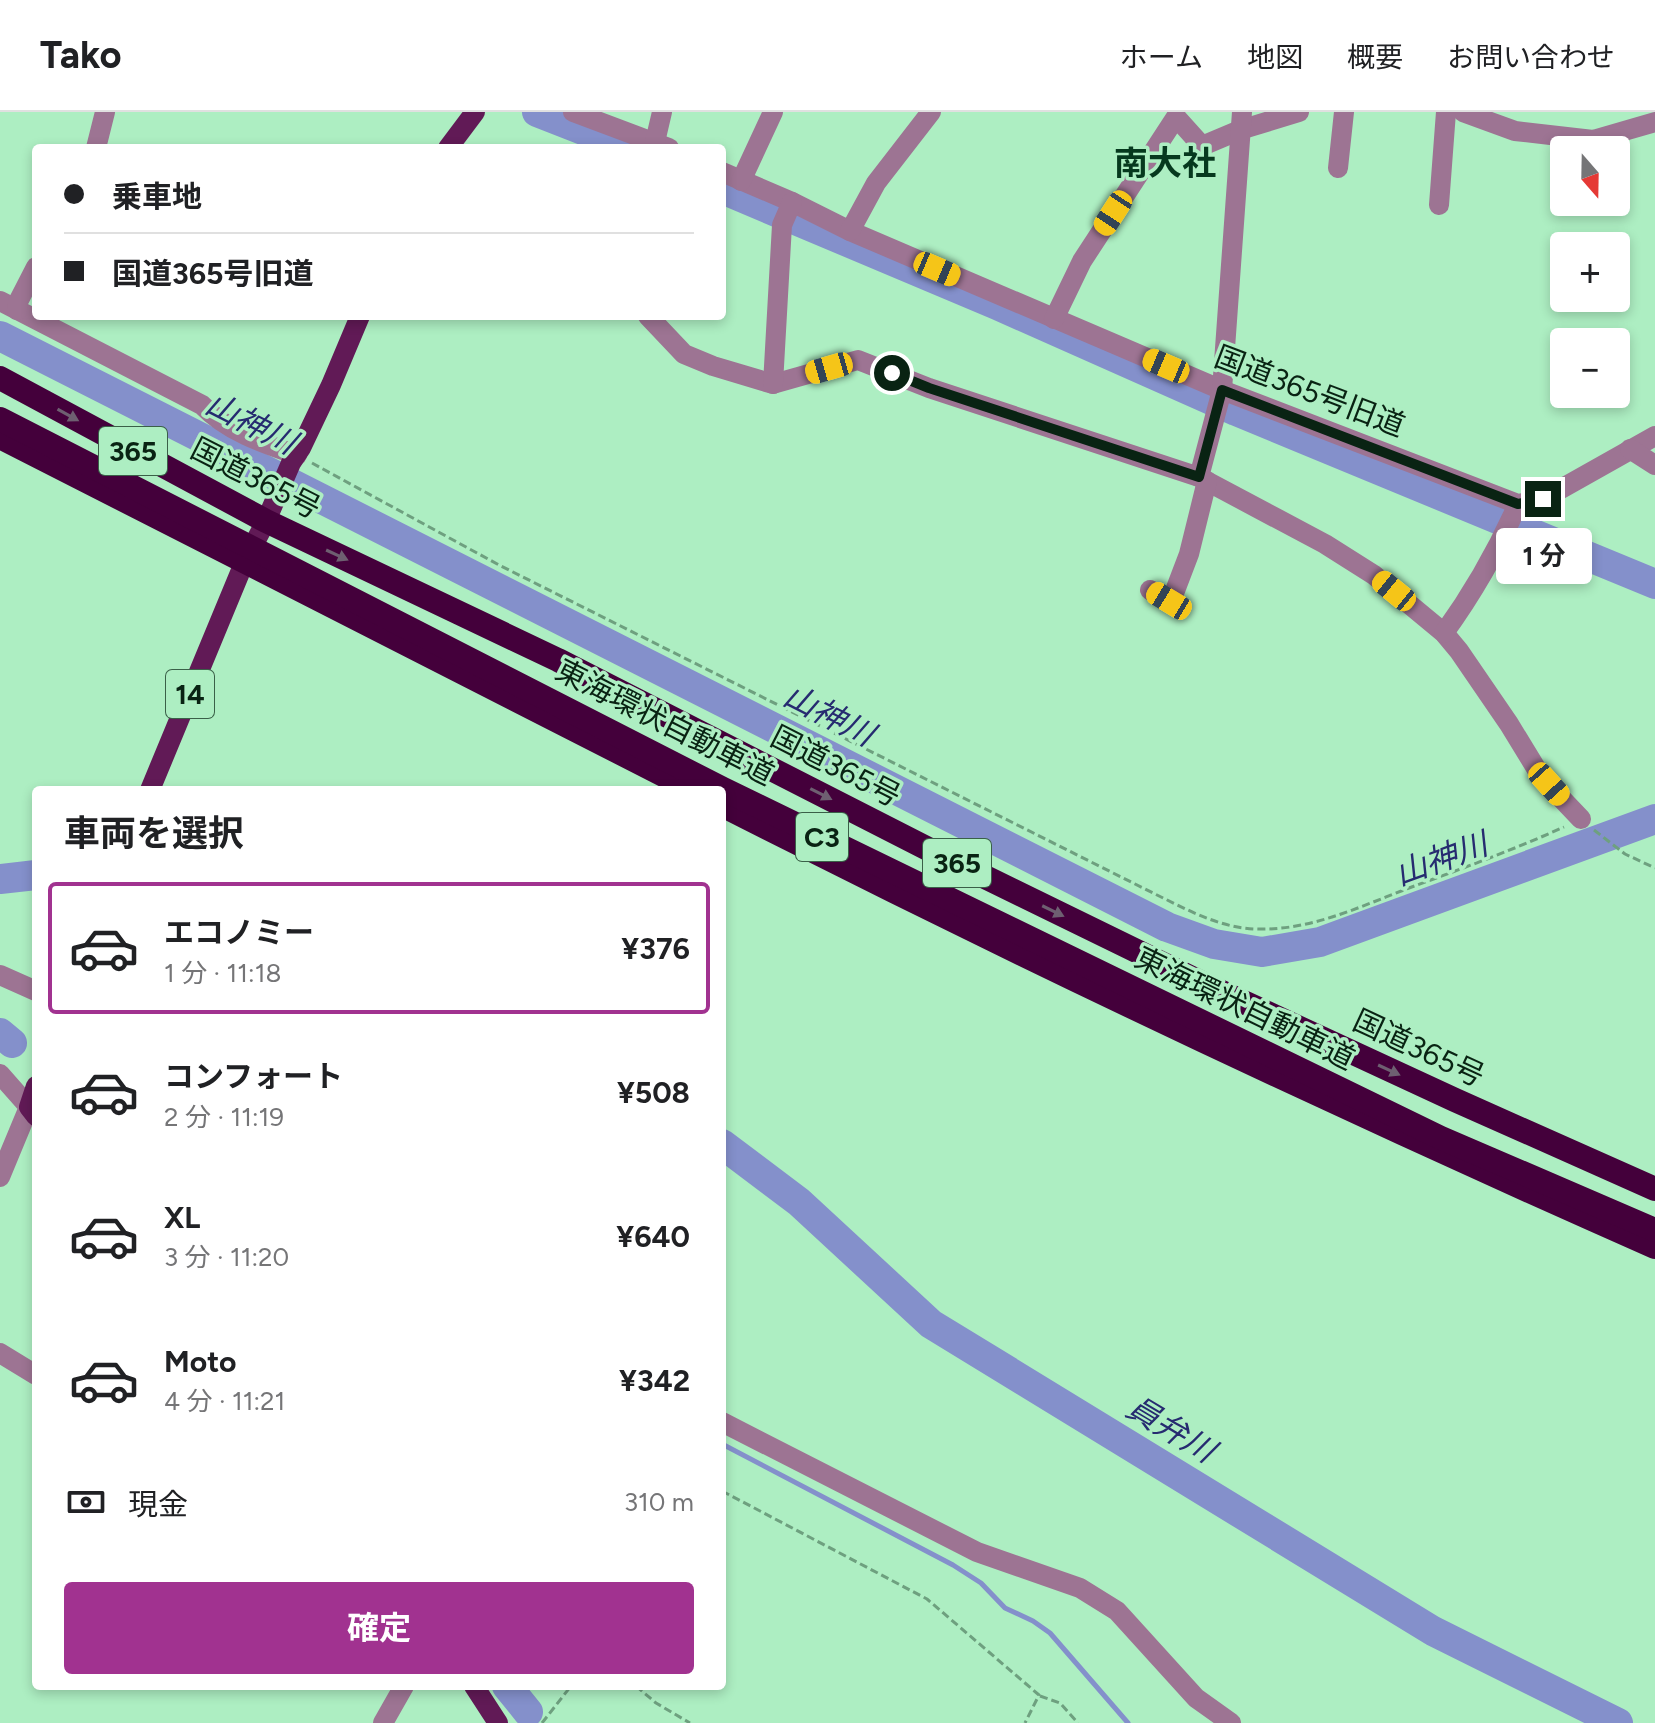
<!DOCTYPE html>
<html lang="ja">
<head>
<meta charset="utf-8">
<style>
	body { margin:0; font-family:Figtree,"Noto Sans JP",sans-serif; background:#f2f2f2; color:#202124; height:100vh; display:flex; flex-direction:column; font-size:30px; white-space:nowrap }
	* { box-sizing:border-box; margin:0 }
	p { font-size:26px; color:#757577 }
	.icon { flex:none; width:44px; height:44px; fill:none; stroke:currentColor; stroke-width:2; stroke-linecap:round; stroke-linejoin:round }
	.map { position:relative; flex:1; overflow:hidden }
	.drawer { position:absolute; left:32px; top:674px; width:694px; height:904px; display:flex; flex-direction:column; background:#fff; border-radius:8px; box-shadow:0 4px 12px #0003 }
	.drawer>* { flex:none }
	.banner { position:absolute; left:32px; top:32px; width:694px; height:176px; border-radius:8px; box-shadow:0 4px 12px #0003; display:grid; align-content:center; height:176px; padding:0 32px; background:#fff }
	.needle { width:52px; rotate:160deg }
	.fabs { position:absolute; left:1550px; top:24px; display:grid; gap:16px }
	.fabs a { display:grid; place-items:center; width:80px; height:80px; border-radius:8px; background:#fff; box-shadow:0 4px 12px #0003; font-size:40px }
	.end { position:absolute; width:36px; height:36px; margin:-18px; border:10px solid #092313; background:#fff; box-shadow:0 0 0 4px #fff }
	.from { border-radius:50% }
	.bubble { position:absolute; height:56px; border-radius:8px; background:#fff; box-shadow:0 4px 12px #0003; font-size:26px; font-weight:700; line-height:56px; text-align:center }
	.car { position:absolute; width:24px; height:48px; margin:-24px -12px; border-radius:10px; box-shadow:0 0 6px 2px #0007; background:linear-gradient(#f5c518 24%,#345 0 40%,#f5c518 0 76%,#345 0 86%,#f5c518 0) }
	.banner b { display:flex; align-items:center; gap:28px; height:76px; font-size:30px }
	.banner b+b { border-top:2px solid #e0e0e0 }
	.banner i { width:20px; height:20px; background:#202124 }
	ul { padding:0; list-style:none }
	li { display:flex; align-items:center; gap:24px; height:132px; margin:0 16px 12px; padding:0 16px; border:4px solid transparent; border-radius:8px }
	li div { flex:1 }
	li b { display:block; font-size:30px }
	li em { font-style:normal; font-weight:700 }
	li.on { border-color:#a13290 }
	li>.icon { width:72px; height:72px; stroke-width:1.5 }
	h2 { padding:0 32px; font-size:36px; line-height:96px }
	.pay { display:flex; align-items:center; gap:20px; height:88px; padding:0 32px; font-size:30px }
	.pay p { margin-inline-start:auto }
	.action { display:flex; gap:16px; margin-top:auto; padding:16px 32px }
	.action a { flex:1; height:92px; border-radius:8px; background:#a13290; color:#fff; font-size:32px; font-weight:700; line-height:92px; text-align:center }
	header { display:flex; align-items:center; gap:48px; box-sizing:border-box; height:112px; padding:0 40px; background:#fff; border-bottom:2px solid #e0e0e0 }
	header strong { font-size:38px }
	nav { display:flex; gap:44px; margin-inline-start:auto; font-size:28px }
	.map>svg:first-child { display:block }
</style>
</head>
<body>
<header>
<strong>Tako</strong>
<nav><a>ホーム</a><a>地図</a><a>概要</a><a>お問い合わせ</a></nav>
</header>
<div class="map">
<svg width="1655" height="1611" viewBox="0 0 1655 1611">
	<rect width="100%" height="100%" fill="#adeec2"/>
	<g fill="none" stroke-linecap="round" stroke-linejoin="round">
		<polyline stroke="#8490cb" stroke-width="5" points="722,1332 953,1453 981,1471 1005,1496 1033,1509 1050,1521 1128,1611"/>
		<g stroke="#8490cb" stroke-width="30">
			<polyline points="537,0 629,36"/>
			<polyline points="722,77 997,193 1236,299 1655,472"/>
			<polyline points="0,224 1167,815 1214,832 1262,840 1320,830 1655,707"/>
			<polyline points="0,767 36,763"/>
			<polyline points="0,921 12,931"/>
			<polyline points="722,1032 799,1090 931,1212 1433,1519 1618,1611"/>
			<polyline points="507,1574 528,1600"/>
		</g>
		<g stroke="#6ea07f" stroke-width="3" stroke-dasharray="8 4" stroke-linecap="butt">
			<path d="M312 351 499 453 1157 783C1188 798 1220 816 1256 817 1310 819 1359 795 1409 776 1461 757 1513 738 1564 715"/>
			<polyline points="1594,718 1625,742 1655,756"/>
			<polyline points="722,1379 927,1487 1039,1583 1025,1611"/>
			<polyline points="636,1574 656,1591 690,1611"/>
			<polyline points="1040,1584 1060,1591 1078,1611"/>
			<polyline points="542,1611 571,1574"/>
		</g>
		<g stroke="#9d7493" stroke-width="20">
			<polyline points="573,0 669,36"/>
			<polyline points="1463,0 1515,19 1593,28 1655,10"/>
			<polyline points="655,30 662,0"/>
			<polyline points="96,36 105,0"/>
			<polyline points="1338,56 1344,0"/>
			<polyline points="722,60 792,90 850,119 1222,278 1518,392 1543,387 1655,324"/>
			<polyline points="741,69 773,0"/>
			<polyline points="1439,93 1446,0"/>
			<polyline points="850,119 876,71 931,0"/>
			<path d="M0 189 202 293C227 319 262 331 297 343"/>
			<polyline points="17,198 18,190 36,155"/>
			<polyline points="648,204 684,242 713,254 773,272 858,248 929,276 1199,365 1325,432 1374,463 1444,521 1459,539 1509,612 1542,666 1581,707"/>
			<polyline points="1054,207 1082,149 1176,5 1202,34 1240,18 1299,0"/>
			<polyline points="773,272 782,113 792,90"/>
			<polyline points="1630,337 1655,353"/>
			<polyline points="1199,365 1222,278 1242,0"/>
			<polyline points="1150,478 1169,489 1173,484 1189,442 1207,369"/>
			<path d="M1444 521C1473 481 1498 437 1518 392"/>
			<polyline points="0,863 36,879"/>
			<polyline points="0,962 29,995 0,1065"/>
			<polyline points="0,1241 36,1263"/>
			<polyline points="722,1310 977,1440 1080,1476 1117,1499 1196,1586 1231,1611"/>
			<polyline points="383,1611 404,1574"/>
		</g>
		<g stroke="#611a56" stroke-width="20">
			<polyline points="448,36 475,0"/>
			<polyline points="150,678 244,451 266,409 291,351 301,336 331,273 360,204"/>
			<polyline points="36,974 29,995 36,1004"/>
			<polyline points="474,1574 498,1611"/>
		</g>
		<g stroke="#44003b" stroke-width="24">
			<polyline points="0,266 266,409 558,548 934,740 1198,869 1455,988 1655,1077"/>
			<polyline points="0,325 693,678"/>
			<path d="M722 693C1029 849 1340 996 1655 1135"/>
		</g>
		<polyline stroke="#44003b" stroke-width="24" points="0,307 723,677 1441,1026 1655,1118"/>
	</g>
	<defs><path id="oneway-solid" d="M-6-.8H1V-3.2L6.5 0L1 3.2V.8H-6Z" transform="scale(2)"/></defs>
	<g fill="#6e5f71">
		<use href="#oneway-solid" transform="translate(68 303) rotate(29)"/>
		<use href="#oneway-solid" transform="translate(337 443) rotate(25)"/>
		<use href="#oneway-solid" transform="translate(821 682) rotate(27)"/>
		<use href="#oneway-solid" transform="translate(1053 799) rotate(26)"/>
		<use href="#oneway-solid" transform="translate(1389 958) rotate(25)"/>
	</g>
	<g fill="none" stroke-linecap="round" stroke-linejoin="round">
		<polyline stroke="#092313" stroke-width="10" points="892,261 929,276 1199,365 1222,278 1518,392 1543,387"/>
	</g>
	<g text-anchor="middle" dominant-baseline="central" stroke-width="7" stroke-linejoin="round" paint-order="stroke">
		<g fill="#adeec2" stroke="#3a6048" stroke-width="2">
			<rect x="99" y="315" width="68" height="48" rx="6"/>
			<rect x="166" y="558" width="48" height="48" rx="6"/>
			<rect x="796" y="701" width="52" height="48" rx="6"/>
			<rect x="923" y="727" width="68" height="48" rx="6"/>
		</g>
		<g font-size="28" font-weight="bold" fill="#092313">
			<text x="133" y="339">365</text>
			<text x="190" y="582">14</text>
			<text x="822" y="725">C3</text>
			<text x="957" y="751">365</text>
		</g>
		<g font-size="30" fill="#092313" stroke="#adeec2">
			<text transform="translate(1310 279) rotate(21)">国道365号旧道</text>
			<text transform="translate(256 366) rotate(27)">国道365号</text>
			<text transform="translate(665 610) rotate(27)">東海環状自動車道</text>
			<text transform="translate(836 654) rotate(27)">国道365号</text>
			<text transform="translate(1245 896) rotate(26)">東海環状自動車道</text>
			<text transform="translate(1419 936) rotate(25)">国道365号</text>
		</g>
		<g font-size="32" font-style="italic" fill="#262b70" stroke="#adeec2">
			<text transform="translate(251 311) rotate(27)">山神川</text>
			<text transform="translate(829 603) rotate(27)">山神川</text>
			<text transform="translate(1441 747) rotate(-20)">山神川</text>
			<text transform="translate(1171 1317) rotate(31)">員弁川</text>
		</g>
		<g font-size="34" font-weight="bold" fill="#06391e" stroke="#adeec2">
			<text x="1165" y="51">南大社</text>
		</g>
	</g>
</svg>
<div class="fabs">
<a><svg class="needle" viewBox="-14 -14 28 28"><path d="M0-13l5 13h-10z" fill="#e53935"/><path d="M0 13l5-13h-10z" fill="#757577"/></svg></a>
<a>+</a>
<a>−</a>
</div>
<i class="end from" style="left:892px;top:261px"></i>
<i class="end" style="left:1543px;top:387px"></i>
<div class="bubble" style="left:1496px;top:416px;width:96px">1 分</div>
<i class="car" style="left:1113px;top:101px;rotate:213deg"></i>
<i class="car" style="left:937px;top:157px;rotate:113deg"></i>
<i class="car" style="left:1166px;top:254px;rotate:293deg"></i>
<i class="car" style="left:829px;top:256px;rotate:254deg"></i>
<i class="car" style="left:1394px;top:479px;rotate:309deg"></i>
<i class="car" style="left:1169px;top:489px;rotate:301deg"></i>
<i class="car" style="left:1549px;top:672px;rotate:138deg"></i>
<div class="banner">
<b><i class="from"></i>乗車地</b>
<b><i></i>国道365号旧道</b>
</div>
<section class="drawer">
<h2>車両を選択</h2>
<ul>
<li class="on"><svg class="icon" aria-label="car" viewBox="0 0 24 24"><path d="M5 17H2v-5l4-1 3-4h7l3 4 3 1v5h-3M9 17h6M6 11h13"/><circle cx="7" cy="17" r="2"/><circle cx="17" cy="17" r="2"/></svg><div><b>エコノミー</b><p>1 分 · 11:18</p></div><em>¥376</em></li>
<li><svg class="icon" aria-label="car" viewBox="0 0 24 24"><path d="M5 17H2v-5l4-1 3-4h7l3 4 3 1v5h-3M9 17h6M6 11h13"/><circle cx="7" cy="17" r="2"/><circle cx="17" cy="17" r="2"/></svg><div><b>コンフォート</b><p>2 分 · 11:19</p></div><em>¥508</em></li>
<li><svg class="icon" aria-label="car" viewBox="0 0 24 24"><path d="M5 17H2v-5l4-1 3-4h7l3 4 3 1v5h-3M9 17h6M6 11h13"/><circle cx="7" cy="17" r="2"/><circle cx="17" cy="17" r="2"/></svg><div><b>XL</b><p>3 分 · 11:20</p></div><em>¥640</em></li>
<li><svg class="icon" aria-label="car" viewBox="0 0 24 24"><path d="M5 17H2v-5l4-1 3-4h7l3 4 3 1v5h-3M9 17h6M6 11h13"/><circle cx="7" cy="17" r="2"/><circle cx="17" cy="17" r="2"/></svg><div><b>Moto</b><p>4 分 · 11:21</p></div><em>¥342</em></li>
</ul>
<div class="pay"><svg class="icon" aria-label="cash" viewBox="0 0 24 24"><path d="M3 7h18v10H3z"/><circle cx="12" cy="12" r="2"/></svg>現金<p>310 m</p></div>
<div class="action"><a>確定</a></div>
</section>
</div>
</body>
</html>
